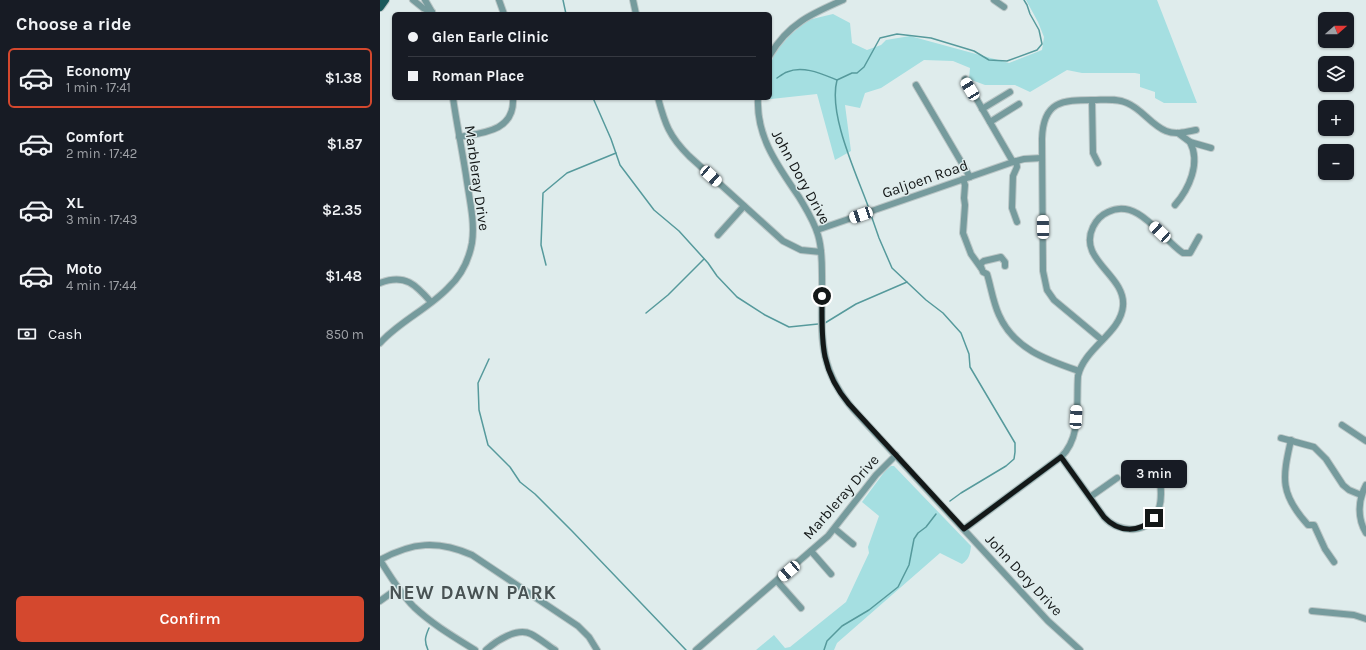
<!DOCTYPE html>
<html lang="en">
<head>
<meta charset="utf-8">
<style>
	body { margin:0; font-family:Karla,sans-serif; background:#20242c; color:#f1f3f6; height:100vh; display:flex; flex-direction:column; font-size:15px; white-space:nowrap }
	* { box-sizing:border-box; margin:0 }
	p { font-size:13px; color:#9ea1a6 }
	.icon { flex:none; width:22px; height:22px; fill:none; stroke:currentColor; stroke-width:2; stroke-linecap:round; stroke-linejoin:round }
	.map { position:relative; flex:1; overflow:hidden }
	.panel { display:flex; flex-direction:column; background:#171b24; width:380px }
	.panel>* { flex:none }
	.guide { position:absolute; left:12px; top:12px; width:380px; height:88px; border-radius:6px; box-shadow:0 1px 3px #0004; display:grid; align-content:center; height:88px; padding:0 16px; background:#171b24 }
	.needle { width:26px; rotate:69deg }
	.controls { position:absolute; left:938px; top:12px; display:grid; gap:8px }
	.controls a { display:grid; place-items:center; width:36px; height:36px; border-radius:6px; background:#171b24; box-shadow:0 1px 3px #0004; font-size:20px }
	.end { position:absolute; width:18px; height:18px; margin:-9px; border:5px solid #141818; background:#fff; box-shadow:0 0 0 2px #fff }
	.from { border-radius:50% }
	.bubble { position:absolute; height:28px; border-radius:6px; background:#171b24; box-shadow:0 1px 3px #0004; font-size:13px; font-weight:600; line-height:28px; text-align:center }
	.car { position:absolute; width:12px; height:24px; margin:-12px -6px; border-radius:5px; box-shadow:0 0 3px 1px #0007; background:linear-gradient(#fff 24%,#345 0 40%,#fff 0 76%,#345 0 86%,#fff 0) }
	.guide b { display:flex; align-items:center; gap:14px; height:38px; font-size:15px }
	.guide b+b { border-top:1px solid #363941 }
	.guide i { width:10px; height:10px; background:#f1f3f6 }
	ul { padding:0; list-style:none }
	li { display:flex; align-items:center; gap:12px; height:60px; margin:0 8px 6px; padding:0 8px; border:2px solid transparent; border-radius:6px }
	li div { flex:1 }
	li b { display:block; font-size:15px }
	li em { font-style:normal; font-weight:600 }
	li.active { border-color:#d4482e }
	li>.icon { width:36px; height:36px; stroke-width:1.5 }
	h2 { padding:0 16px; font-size:18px; line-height:48px }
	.pay { display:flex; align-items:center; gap:10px; height:44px; padding:0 16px; font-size:15px }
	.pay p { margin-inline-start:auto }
	.cta { display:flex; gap:8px; margin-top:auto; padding:8px 16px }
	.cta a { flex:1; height:46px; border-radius:6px; background:#d4482e; color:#fff; font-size:16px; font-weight:600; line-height:46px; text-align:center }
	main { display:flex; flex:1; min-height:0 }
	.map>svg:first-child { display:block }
</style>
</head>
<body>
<main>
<section class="panel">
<h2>Choose a ride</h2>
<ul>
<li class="active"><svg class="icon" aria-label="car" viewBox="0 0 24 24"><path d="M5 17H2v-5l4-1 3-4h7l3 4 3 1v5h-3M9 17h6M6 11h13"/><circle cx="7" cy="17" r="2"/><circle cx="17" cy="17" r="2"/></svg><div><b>Economy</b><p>1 min · 17:41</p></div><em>$1.38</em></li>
<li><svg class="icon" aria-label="car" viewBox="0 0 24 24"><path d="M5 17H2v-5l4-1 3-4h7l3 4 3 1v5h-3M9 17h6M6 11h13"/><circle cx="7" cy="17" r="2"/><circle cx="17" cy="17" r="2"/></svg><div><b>Comfort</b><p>2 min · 17:42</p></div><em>$1.87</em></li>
<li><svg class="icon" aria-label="car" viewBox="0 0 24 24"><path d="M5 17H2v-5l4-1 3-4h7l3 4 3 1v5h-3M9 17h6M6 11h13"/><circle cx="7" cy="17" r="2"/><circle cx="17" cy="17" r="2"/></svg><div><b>XL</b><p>3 min · 17:43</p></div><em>$2.35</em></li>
<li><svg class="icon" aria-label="car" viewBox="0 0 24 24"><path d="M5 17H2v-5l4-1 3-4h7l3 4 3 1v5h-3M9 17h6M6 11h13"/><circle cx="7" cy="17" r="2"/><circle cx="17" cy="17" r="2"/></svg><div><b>Moto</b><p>4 min · 17:44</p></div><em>$1.48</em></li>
</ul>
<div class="pay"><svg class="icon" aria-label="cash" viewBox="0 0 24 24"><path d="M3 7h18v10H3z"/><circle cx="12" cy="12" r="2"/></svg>Cash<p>850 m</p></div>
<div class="cta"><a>Confirm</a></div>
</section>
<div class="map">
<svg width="986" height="650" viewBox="0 0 986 650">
	<rect width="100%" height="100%" fill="#dfecec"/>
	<g fill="#a5dfe1">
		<polygon points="646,0 777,0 817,103 784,103 775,98 775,92 760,87 760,74 755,73 702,73 687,70 650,92 635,85 605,85 589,79 590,68 573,61 544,60 501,88 485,93 480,108 465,105 471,151 455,160 437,94 382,100 382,98 390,98 390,66 395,52 410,35 428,20 453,14 470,23 472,43 487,50 501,45 506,40 530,36 629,63 662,50 664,37 658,22"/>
		<path d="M511 466H514L591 546C590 555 589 559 582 564L560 553 457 643 454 650H376L394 635 405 648 410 647 466 602 489 553 488 547 499 516 482 502 505 471Z"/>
	</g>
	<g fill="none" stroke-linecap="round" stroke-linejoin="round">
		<g stroke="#569a9c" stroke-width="1.5">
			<polyline points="183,0 186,14"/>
			<path d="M397 78C400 76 404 73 407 72 423 65 442 74 457 80"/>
			<polyline points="213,98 231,139 240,165 274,210 299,231 328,263 337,276 357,297 385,315 409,327 438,324"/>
			<path d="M488 206C476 173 448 114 457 80L472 73H477L484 67 500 38 517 34 551 38 594 51 609 60 627 61 657 50 662 44 659 30 650 14 647 5 644 0"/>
			<polyline points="491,215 499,238 512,268 546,300 563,313 581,333 589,354 590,367 635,443 635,452 634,459 626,466 581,493 570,501"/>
			<polyline points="166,265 161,245 163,193 187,173 236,153"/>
			<polyline points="266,313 288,295 324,259"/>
			<polyline points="445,323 476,304 527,282"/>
			<polyline points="109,359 98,383 99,410 108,445 130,467 140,482 155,494 192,531 306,650"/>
			<path d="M48 650C44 641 45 637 49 628"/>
			<polyline points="444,650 447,641 462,626 489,610 518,587 529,565 534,539 538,533 546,527 556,514"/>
		</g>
		<g stroke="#bac6c6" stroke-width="8">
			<g id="minor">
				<polyline points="33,0 43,8 52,12"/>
				<polyline points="45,0 52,12"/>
				<polyline points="119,0 124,14"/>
				<polyline points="253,0 256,14"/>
				<polyline points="614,0 624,7"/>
				<path d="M390 55C408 24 431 14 463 0"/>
				<polyline points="585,79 633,162"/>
				<polyline points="536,85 590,177"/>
				<path d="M278 98C285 124 289 136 309 156L403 241 421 250 441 252"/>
				<path d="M378 98C376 137 398 166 419 197 426 209 434 221 438 235 442 248 442 261 442 274 443 329 434 364 473 409L668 621 700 650"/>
				<polyline points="712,100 713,153 718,163"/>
				<polyline points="602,109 630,92"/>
				<polyline points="610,122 639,104"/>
				<polyline points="798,133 810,142 831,148"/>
				<path d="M79 137C103 133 135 131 133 98"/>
				<polyline points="636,161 637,167 633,176 632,208 637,222"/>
				<polyline points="583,179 585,185 584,198 585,205 583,233 591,254 601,268"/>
				<path d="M795 205C809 189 821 163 810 142"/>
				<polyline points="437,230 633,162 644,159 662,158"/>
				<polyline points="338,235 364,206"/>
				<path d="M625 266V262L621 257 604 261 600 264 603 272 607 274C611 287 613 302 619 315 634 349 667 360 699 371"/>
				<path d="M0 283C25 273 36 285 51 302"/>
				<path d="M722 340 674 300 667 290 663 271 662 139C663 101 682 100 713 100 724 100 737 98 747 103 762 109 771 125 786 131 796 135 806 132 816 130"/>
				<path d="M0 343C20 321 48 309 68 288 81 276 89 259 92 243 95 223 90 202 87 182 83 154 77 126 73 98"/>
				<polyline points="962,425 986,441"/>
				<polyline points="901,438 934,447 946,459 963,485 969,490 981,495"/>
				<path d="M911 440C902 479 900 494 928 525H934L945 549 954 562"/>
				<path d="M681 457 724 517C740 535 772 534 779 508 783 496 780 482 779 470"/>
				<path d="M986 485C978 500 977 518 986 533"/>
				<polyline points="710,497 737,478"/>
				<polyline points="455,529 473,544"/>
				<path d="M584 529 681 457C702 437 696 403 698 376 704 348 741 333 743 306 746 275 697 260 713 227 716 221 721 215 728 212 758 197 781 238 803 253H810L819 237"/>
				<polyline points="431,551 451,574"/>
				<path d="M0 560C32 542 58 540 92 555L198 626 209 637 217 650"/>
				<path d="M0 560C10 576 20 593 34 607 52 624 74 637 95 650"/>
				<polyline points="397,581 421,608"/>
				<polyline points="0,601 18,588"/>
				<polyline points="932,611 974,615 986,619"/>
				<path d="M106 650C116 641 137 627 151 634 159 638 167 645 175 650"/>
				<polyline points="316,650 448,536 496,475 516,455"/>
			</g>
		</g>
		<g stroke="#bac6c6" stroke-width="10">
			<polyline id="major" points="0,7 5,0"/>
		</g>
		<use href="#minor" stroke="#769b9d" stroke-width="6"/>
		<use href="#major" stroke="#1b595b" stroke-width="8"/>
	</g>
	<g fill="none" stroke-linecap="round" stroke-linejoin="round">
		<path stroke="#141818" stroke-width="5" d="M442 296C442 338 439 369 469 404L584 529 681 457 724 517C739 533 759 533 774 518"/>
	</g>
	<g text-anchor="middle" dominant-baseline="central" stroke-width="3" stroke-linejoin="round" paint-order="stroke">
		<g font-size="15" fill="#141818" stroke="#dfecec">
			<text transform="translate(421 177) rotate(61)">John Dory Drive</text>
			<text transform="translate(97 178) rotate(82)">Marbleray Drive</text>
			<text transform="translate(545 179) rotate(-19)">Galjoen Road</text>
			<text transform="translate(461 497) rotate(-49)">Marbleray Drive</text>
			<text transform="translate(644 575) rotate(47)">John Dory Drive</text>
		</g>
		<g font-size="19" font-weight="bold" letter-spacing="1" fill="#485253" stroke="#dfecec">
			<text x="93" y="593">NEW DAWN PARK</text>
		</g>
	</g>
</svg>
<div class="controls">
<a><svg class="needle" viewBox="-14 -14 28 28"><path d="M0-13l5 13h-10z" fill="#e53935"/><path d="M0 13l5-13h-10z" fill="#9ea1a6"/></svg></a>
<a><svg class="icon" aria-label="layers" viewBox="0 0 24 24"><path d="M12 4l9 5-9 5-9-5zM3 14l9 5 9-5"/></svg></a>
<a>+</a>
<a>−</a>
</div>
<i class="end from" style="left:442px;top:296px"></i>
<i class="end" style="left:774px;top:518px"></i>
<div class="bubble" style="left:741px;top:460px;width:66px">3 min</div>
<i class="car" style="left:590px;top:89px;rotate:329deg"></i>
<i class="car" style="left:331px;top:176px;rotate:132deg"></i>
<i class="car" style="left:481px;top:215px;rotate:251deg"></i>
<i class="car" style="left:663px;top:227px;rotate:359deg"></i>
<i class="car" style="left:780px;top:232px;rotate:313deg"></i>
<i class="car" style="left:696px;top:417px;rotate:3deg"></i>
<i class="car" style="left:409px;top:571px;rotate:229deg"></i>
<div class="guide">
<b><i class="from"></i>Glen Earle Clinic</b>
<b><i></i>Roman Place</b>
</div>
</div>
</main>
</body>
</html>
